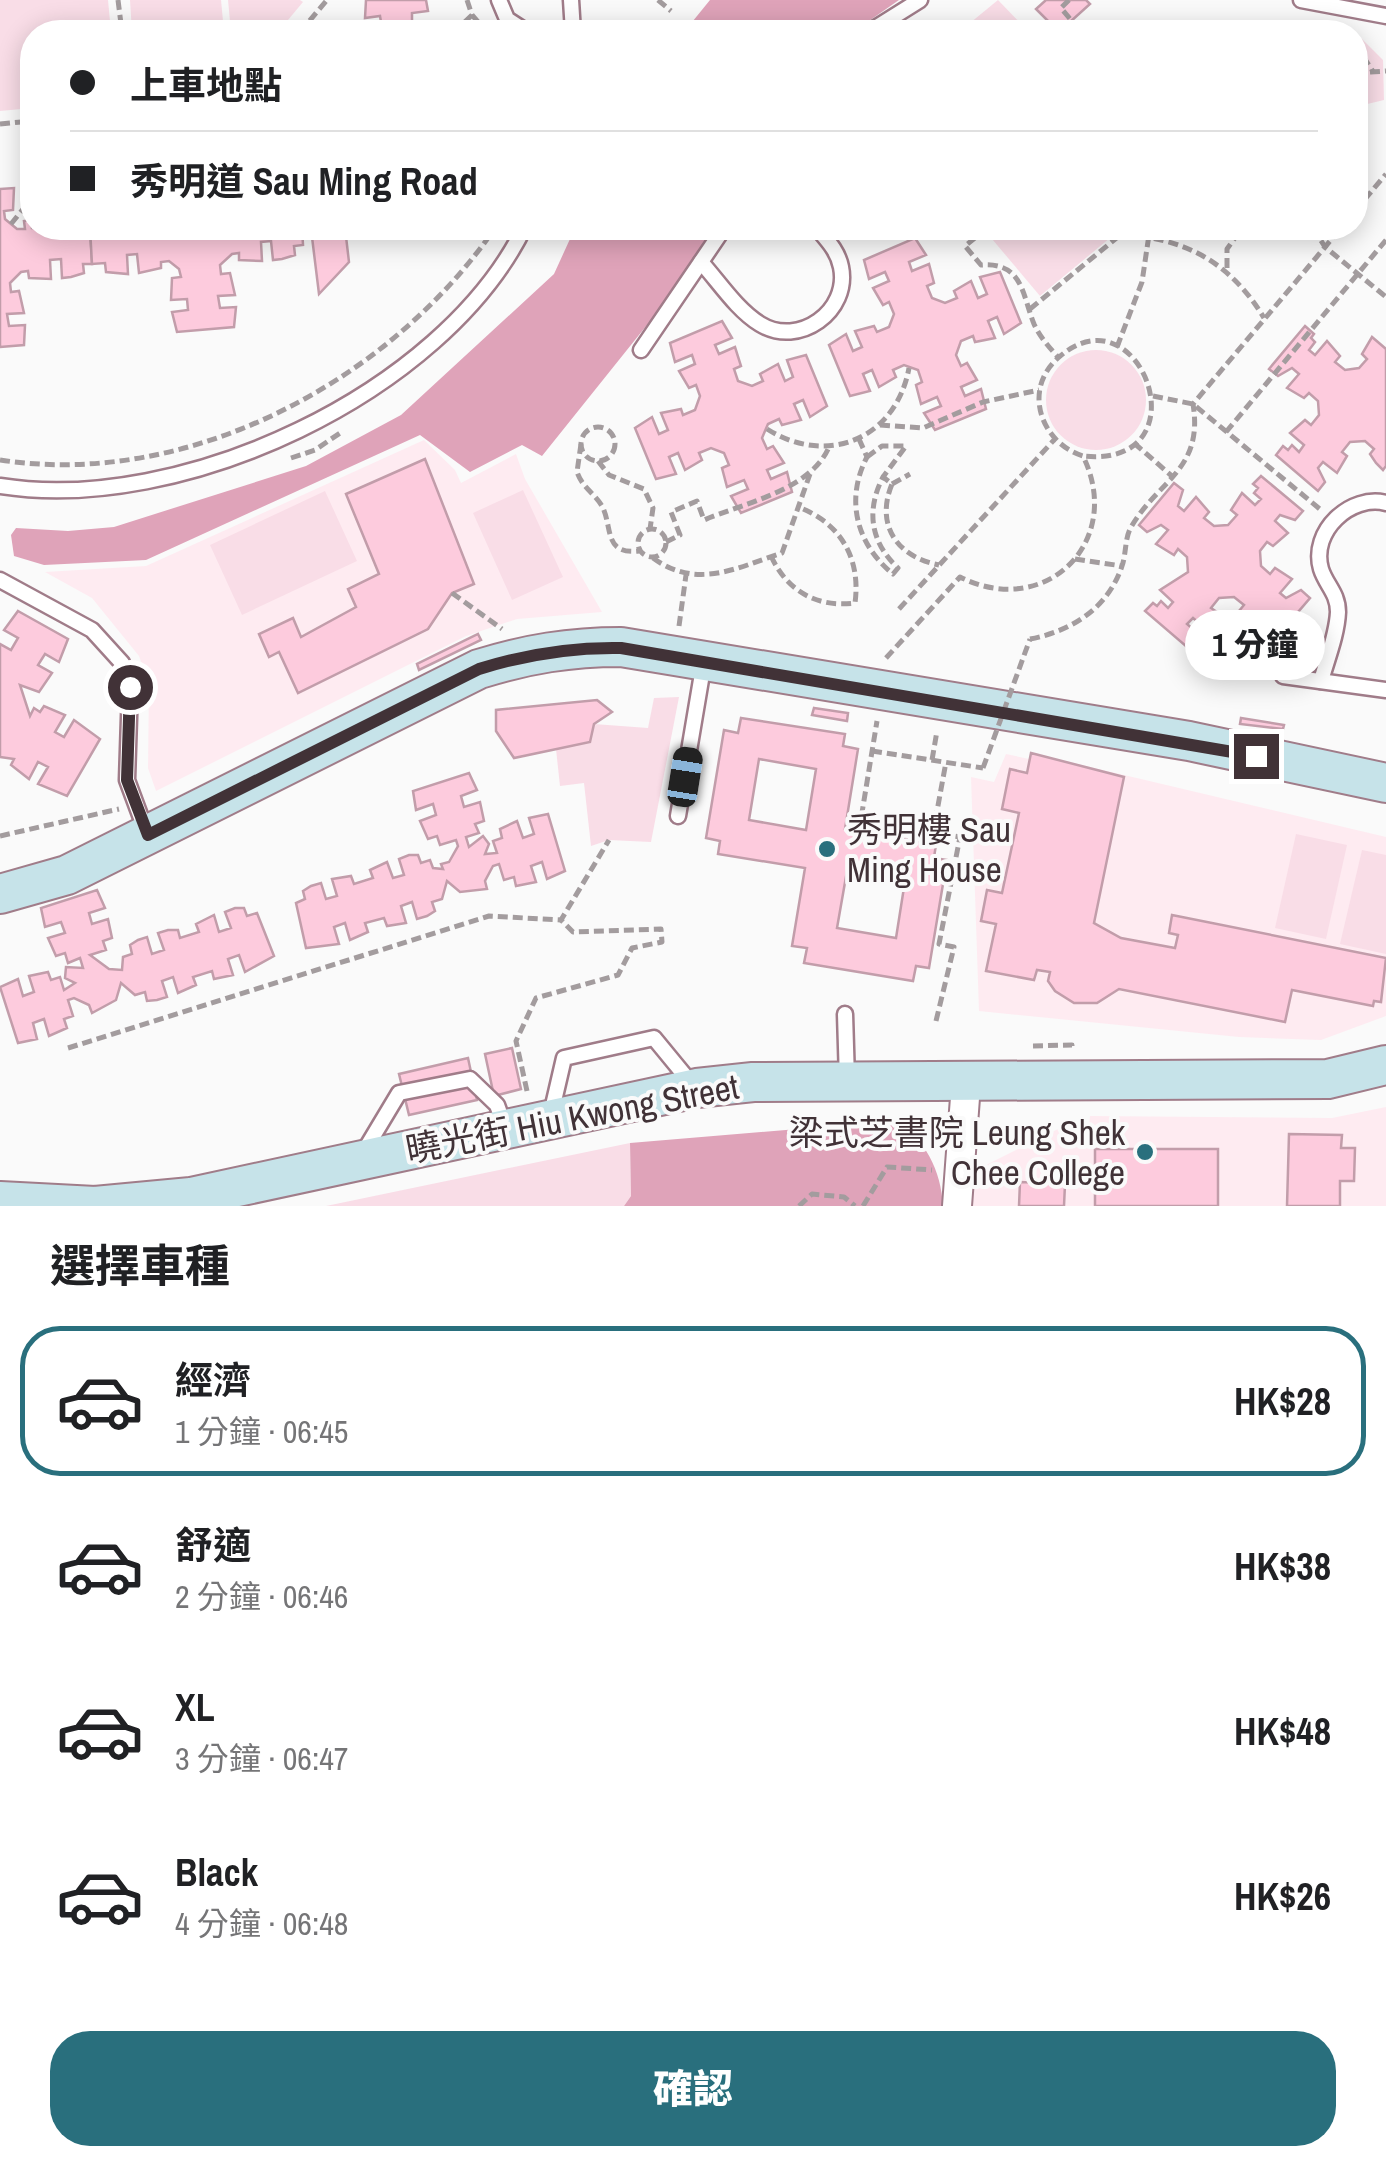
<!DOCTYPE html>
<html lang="zh-TW">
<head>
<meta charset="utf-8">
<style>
	body { margin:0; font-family:"Archivo Narrow","Noto Sans TC",sans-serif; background:#f6f6f6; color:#202124; height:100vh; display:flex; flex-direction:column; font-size:38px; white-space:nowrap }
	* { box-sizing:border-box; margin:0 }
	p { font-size:32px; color:#757577 }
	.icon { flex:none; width:55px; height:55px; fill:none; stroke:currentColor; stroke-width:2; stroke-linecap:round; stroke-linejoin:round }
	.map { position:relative; height:1206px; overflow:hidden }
	.drawer { display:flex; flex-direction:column; background:#fff; flex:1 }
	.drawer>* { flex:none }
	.hud { position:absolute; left:20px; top:20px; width:1348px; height:220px; border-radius:40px; box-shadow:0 5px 25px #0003; display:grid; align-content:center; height:220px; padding:0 50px; background:#fff }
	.end { position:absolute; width:45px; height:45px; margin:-22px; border:12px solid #413237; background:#fff; box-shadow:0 0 0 5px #fff }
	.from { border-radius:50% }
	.bubble { position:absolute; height:70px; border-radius:35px; background:#fff; box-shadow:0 5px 25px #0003; font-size:32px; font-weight:800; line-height:70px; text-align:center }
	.car { position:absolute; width:30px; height:60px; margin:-30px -15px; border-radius:12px; box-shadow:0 0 8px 2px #0007; background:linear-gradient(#222 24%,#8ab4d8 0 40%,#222 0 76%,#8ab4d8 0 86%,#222 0) }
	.hud b { display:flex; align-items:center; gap:35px; height:95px; font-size:38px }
	.hud b+b { border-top:2px solid #e0e0e0 }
	.hud i { width:25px; height:25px; background:#202124 }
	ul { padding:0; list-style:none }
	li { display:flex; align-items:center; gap:30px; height:150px; margin:0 20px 15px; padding:0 30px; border:5px solid transparent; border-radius:40px }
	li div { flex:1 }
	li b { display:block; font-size:38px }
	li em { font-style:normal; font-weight:800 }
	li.selected { border-color:#296f7d }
	li>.icon { width:90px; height:90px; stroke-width:1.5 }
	h2 { padding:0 50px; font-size:45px; line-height:120px }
	.button { display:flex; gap:20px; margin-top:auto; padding:20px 50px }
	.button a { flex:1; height:115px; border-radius:40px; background:#296f7d; color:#fff; font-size:40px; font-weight:800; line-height:115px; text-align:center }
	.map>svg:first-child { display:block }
</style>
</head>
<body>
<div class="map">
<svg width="1386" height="1206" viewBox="0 0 1386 1206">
	<rect width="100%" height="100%" fill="#fafafa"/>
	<g fill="#feebf1">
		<polygon points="424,440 455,470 461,483 516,454 525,479 602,612 517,619 466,636 156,791 148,768 149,684 139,656 92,598 45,572 146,566"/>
		<polygon points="1031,753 1386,837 1386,1016 1321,1040 1239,1037 979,1011 971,777 994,782 1006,754 1029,759"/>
		<polygon points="1386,1107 1386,1206 969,1206 968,1174 1060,1128 1089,1126 1090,1116 1332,1118"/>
	</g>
	<g fill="#f9dde7">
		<polygon points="0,0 108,0 111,32 32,32 32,108 0,111"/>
		<polygon points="130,0 221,0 224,32 132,32"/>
		<polygon points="228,0 300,0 303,2 278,32 231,32"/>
		<polygon points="998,0 1029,32 959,32"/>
		<polygon points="1359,36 1383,60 1384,100 1359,106 1355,37"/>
		<polygon points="993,228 1122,228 1040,296 987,233"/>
		<circle cx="1096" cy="400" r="50"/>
		<polygon points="523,490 563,577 512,600 473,513"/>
		<polygon points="325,491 357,561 242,615 210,545"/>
		<polygon points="679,697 651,842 609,840 591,846 584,783 560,786 556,749 594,724 648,728 654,698"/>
		<polygon points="1296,834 1347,845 1326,939 1275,928"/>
		<polygon points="1362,850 1386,855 1386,954 1340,944"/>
		<polygon points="630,1143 631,1196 624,1206 326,1206"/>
	</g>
	<g fill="#dfa3b9">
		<polygon points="710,0 899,0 853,32 684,32"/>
		<polygon points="575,228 715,228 671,295 542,456 522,445 470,472 420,435 146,560 44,565 14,556 11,535 16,528 68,531 114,527 306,466 401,415 554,274"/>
		<path d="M893 1121C926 1138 941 1171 943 1206H624L631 1196 630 1143Z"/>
	</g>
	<g fill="#fdcbdd" stroke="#c29daa" stroke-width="2.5" fill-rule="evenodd">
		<polygon points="366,0 426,0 428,11 412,13 412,25 429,23 430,32 365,32 382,28 380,16 365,18"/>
		<polygon points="1086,0 1090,4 1059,32 1036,9 1046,0"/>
		<polygon points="14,188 13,210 4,211 5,219 17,229 25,229 24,221 32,220 32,228 47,228 48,236 59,235 58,228 90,228 92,264 83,264 84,273 71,277 62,278 61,259 50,260 51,279 29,278 28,271 21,272 10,283 11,292 19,291 24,313 7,314 9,326 25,325 24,345 0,347 0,189"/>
		<polygon points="90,228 302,228 303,245 294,246 295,255 282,259 273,260 271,241 261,242 262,261 239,260 239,253 232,254 220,265 221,274 230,273 235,295 218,296 220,308 236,307 234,327 177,332 172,312 188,310 187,299 171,300 172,278 181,277 179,269 169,261 161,262 161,268 139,273 137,254 127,255 128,274 106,272 105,263 92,264"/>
		<polygon points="345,228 349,262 319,294 311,229"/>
		<polygon points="915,238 926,255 909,262 912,271 929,264 934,283 927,286 932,298 945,303 957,298 954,291 971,281 978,298 987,294 980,277 1000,272 1021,323 1004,334 997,317 988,321 995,338 975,342 973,336 961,341 956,355 961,366 967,363 977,380 961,387 965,396 981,389 986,409 935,430 924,413 941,406 937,397 921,404 916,385 922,382 918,370 904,365 893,370 896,377 879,387 872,370 863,374 870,391 850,396 829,345 846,334 853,351 862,347 855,331 874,326 877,332 889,327 894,314 889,302 883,305 873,288 889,281 885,272 869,279 864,260"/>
		<polygon points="722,321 732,338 715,345 719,354 735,347 741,366 734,369 738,381 752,386 763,381 760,374 778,364 785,381 793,377 787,360 806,355 827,406 810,417 803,400 794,404 801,420 782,425 779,419 768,424 762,438 767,449 773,446 784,463 767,470 771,479 787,472 792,492 741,513 731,496 748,489 744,480 727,487 722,468 729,465 724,453 711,448 699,453 702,460 685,470 678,453 669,457 676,474 656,479 635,428 652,417 659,434 668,430 661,413 681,409 683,415 695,410 700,396 696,385 689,388 679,371 695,364 692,355 675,362 670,343"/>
		<polygon points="1305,326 1314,334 1311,338 1315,342 1309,350 1315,355 1327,341 1340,356 1335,362 1345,370 1359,368 1367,359 1362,354 1372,337 1386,349 1386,466 1383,470 1376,463 1370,454 1374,449 1365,441 1350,442 1342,452 1347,456 1337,473 1323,462 1318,468 1325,482 1318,491 1276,455 1283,446 1288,450 1292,445 1299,452 1304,445 1290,433 1305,420 1311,425 1319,415 1318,401 1309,393 1304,398 1287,388 1299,374 1292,368 1278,376 1269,369"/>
		<polygon points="425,459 474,584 452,593 428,629 298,693 279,652 269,657 259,634 293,618 301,637 356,607 348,589 379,574 346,494"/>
		<polygon points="1261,476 1303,511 1295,520 1280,515 1275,521 1288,533 1273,546 1267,542 1260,551 1261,566 1270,574 1275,568 1292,579 1280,593 1286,598 1301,590 1310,598 1274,640 1265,633 1270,618 1264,612 1252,626 1239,611 1244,605 1234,597 1219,598 1211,608 1217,612 1206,629 1193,618 1187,624 1194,630 1190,635 1194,638 1187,647 1145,611 1153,603 1157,606 1161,601 1168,608 1173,602 1160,590 1188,572 1187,557 1178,549 1174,555 1156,544 1168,530 1161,525 1147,532 1139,525 1174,483 1183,490 1178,506 1184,511 1196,497 1209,512 1204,518 1214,526 1228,525 1237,515 1231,510 1242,493 1255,505 1261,499 1254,493 1258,488 1253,484"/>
		<polygon points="18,611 68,639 59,662 45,654 38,665 52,673 39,692 20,685 30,716 34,708 40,712 44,706 65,715 55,732 64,737 74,720 100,739 67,796 38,784 48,767 38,762 29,779 11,765 14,759 0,757 0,644 11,650 18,638 4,630"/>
		<polygon points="478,634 481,640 419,670 417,664"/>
		<polygon points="597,700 612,712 594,724 590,742 514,758 496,731 496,710"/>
		<polygon points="814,708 848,713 847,721 812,715"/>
		<path d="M741 718 845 734 843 746 858 749 845 829 936 844 934 858 947 860 929 968 916 966 913 981 804 963 807 948 792 946 805 868 718 854 720 841 706 838 724 730 738 733ZM759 759 816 769 806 830 749 820ZM847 871 905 881 896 938 837 928Z"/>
		<polygon points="1241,718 1284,725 1283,729 1240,724"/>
		<polygon points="1031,753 1124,777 1094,923 1121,938 1175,948 1178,935 1169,933 1172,915 1386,958 1381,1002 1374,1001 1373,1006 1292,990 1285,1022 1119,989 1097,1003 1074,1003 1055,991 1048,981 1050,972 1037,970 1034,980 986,971 996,924 981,921 987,890 1002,893 1019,813 1002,809 1010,769 1027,773"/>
		<polygon points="469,773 477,790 461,796 464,807 480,802 484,821 475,824 479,833 466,837 469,847 483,836 489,844 485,854 497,853 493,841 502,838 500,829 517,821 523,838 534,834 529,818 548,814 565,871 547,879 542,862 531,866 536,882 516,886 514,877 504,880 499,864 493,866 485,881 487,889 460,892 447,881 442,899 432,902 435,911 427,916 417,919 412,902 401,906 406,923 387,926 384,918 365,923 368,932 350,940 345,923 334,927 339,944 306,948 296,903 305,899 303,891 311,886 321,883 326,899 337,896 332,879 351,876 354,884 373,878 370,870 387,862 393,878 404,875 399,859 409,855 418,855 421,863 430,860 433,868 443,869 441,864 449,862 458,846 456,840 440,845 437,836 428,839 420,821 436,815 433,804 416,810 413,791"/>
		<polygon points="97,890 105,908 89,913 92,924 108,919 112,938 103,941 106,950 90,955 109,969 122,970 123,957 132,954 130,945 138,940 147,937 152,954 164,950 158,933 168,930 178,930 180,938 199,932 196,924 214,915 219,932 231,928 225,912 235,908 244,908 247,916 257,913 274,956 245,972 239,955 228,959 233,975 214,979 212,971 193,977 196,985 178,993 173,977 162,981 167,997 157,1000 147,1001 145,992 135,995 121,983 116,1000 92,1013 89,1005 74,998 68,1000 73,1016 64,1019 67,1028 49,1036 44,1019 33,1023 37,1039 18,1043 0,987 18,979 23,996 34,992 29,976 48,972 51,980 60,977 64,990 75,983 65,978 66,967 83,968 80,958 68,963 65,953 56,956 48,938 65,933 61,922 45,927 41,908"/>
		<polygon points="512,1048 521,1089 494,1096 485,1054"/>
		<polygon points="468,1058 477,1100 409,1115 399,1074"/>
		<polygon points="1289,1134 1342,1135 1341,1148 1355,1148 1354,1181 1340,1181 1340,1206 1287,1206"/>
		<rect x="1095" y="1149" width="123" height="57"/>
		<polygon points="1020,1182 1065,1184 1064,1206 1019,1206"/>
	</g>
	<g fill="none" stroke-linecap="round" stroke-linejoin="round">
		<g stroke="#a07c89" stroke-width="19">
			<g id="lane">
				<polyline points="499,0 507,19 527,32"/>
				<polyline points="571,0 573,32"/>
				<polyline points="1301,0 1386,16"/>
				<polyline points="869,32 920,0"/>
				<path d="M701 262C719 282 737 310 760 324 799 348 850 311 841 267 838 251 827 240 817 228"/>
				<polyline points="641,350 724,228"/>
				<path d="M0 486C180 515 442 394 524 228"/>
				<polyline points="0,580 92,630 122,663 130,687 127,780 147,834"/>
				<polyline points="1283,676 1386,690"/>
				<path d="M1321 681C1327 659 1337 635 1338 612 1338 593 1326 585 1321 569 1310 531 1351 494 1386 503"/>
				<polyline points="678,816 704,662"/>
				<polyline points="845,1014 847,1080"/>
				<polyline points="551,1114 564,1058 654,1038 691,1083"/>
				<polyline points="363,1153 399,1093 470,1079 497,1105 505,1127"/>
			</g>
		</g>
		<g stroke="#a07c89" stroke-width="32">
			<polyline id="street" points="957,1206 966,1084"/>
		</g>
		<g stroke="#a07c89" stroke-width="42">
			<g id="secondary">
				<path d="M0 894 67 875 479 669C527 654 570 647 621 647L1189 741 1386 783"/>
				<polyline points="0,1201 95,1206 191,1197 697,1088 753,1082 1328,1079 1386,1065"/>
			</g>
		</g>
		<g stroke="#a39c9e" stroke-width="5" stroke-dasharray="10 5" stroke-linecap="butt">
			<polyline points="118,0 122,32"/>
			<polyline points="467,0 472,15 487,32"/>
			<polyline points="658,0 671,11"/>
			<polyline points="1069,0 1061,8 1081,32"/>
			<polyline points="300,32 327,0"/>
			<polyline points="454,32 472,15"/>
			<polyline points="1211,32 1240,28 1266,32"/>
			<polyline points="1355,44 1374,73"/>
			<polyline points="1355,73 1386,71"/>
			<polyline points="0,124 32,121"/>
			<polyline points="1355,211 1386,174"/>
			<polyline points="11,224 32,198"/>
			<path d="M987 228 965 246 981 265C1023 262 1022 294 1034 324 1040 337 1049 347 1058 357"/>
			<polyline points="1173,228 1174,243"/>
			<polyline points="1313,228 1325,247 1386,297"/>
			<polyline points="1227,268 1227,249 1242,228"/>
			<path d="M1030 309 1119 236C1183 235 1232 264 1264 318"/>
			<polyline points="1117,347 1142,282 1150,228"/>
			<polyline points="1153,396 1193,404 1321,510"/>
			<polyline points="880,425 923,428 983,402 1039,390"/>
			<circle cx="598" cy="444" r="17"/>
			<path d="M767 429C827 467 896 439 909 368"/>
			<polyline points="1226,432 1386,240"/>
			<path d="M859 439 867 457C845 499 856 544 893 574L898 568C870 542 866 510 883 477L892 484C875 525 897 557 939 565"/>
			<polyline points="1134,443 1173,477"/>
			<path d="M581 444 577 472C582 487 594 493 602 506 613 527 603 555 639 551"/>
			<polyline points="867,457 882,446 906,446 883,477"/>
			<polyline points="291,458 315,450 343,431"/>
			<path d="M0 460C189 489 390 381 495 228"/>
			<polyline points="598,461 609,475 644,489 653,508 650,529"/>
			<polyline points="892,484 910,474"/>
			<circle cx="652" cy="543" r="14"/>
			<path d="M666 542 680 535 671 512 697 501 704 520C744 503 811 490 829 447"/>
			<path d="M771 556C787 591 817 608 855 603 861 559 841 523 798 507"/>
			<path d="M653 558C697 590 736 568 782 553L810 474"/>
			<polyline points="1075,559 1122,566"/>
			<polyline points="452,593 502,629"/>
			<polyline points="899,609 1054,440"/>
			<polyline points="679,626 686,575"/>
			<path d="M1030 639C1072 631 1108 608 1122 566 1126 555 1125 539 1130 529 1157 480 1204 471 1193 404L1341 228"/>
			<path d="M886 658 960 577C1045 620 1125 542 1083 456 1041 443 1022 390 1058 358 1140 284 1207 469 1083 456"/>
			<polyline points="872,751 983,768"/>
			<polyline points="932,760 937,731"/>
			<polyline points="859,831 877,721"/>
			<polyline points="0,836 119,809"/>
			<polyline points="936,1021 954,947 939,944 960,837 933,833 946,762"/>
			<polyline points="1033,1046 1072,1045 1072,1050"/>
			<polyline points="68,1048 489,916 561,920"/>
			<polyline points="527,1091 516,1041 536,998 618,975 632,948 662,942 661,929 573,932 561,920 609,840"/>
			<polygon points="886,1120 889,1121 888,1122 886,1121"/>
			<polyline points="799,1206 812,1194 844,1197 855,1206"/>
			<polyline points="863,1206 887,1167 932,1170"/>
		</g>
		<use href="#lane" stroke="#fff" stroke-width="14"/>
		<use href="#street" stroke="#fff" stroke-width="28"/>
		<use href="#secondary" stroke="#c6e3e9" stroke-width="38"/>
		<polyline stroke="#a39c9e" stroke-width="5" stroke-dasharray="10 5" stroke-linecap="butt" points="983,768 1030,639"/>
	</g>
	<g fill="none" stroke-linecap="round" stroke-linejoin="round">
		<path stroke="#413237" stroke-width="12" d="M130 687 127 780 148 835 479 669C527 654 571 647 621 648L1256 756"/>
	</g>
	<g fill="#296f7d" stroke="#fafafa" stroke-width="4">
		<circle cx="827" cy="849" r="10"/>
		<circle cx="1145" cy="1152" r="10"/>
	</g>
	<g text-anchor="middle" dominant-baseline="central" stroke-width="8" stroke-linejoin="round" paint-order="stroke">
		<g font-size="35" fill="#413237" stroke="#fafafa" text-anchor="start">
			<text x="847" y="829">秀明樓 Sau<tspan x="847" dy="40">Ming House</tspan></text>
			<text x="1125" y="1132" text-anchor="end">梁式芝書院 Leung Shek<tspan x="1125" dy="40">Chee College</tspan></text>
		</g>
		<g font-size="35" fill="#413237" stroke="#fafafa">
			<text transform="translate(572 1118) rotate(-11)">曉光街 Hiu Kwong Street</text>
		</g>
	</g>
</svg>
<i class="end from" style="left:130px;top:687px"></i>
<i class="end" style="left:1256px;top:756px"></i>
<div class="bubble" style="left:1185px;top:610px;width:140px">1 分鐘</div>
<i class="car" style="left:685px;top:777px;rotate:9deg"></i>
<div class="hud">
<b><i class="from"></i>上車地點</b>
<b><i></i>秀明道 Sau Ming Road</b>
</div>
</div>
<section class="drawer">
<h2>選擇車種</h2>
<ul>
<li class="selected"><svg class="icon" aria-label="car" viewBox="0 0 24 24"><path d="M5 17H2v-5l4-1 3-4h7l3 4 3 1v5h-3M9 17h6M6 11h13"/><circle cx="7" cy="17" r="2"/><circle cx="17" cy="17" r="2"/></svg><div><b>經濟</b><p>1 分鐘 · 06:45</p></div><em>HK$28</em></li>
<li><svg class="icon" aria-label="car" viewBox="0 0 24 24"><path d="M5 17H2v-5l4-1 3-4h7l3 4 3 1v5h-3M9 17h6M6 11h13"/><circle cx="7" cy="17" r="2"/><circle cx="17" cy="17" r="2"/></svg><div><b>舒適</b><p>2 分鐘 · 06:46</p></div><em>HK$38</em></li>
<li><svg class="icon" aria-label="car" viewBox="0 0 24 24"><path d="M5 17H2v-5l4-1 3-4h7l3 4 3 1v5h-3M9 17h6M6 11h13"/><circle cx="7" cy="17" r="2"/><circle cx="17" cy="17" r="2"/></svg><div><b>XL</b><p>3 分鐘 · 06:47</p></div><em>HK$48</em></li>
<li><svg class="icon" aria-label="car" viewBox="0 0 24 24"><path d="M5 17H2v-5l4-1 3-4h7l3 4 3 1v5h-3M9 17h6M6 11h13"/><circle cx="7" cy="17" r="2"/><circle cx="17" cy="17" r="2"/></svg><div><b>Black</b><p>4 分鐘 · 06:48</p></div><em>HK$26</em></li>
</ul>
<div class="button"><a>確認</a></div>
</section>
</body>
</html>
